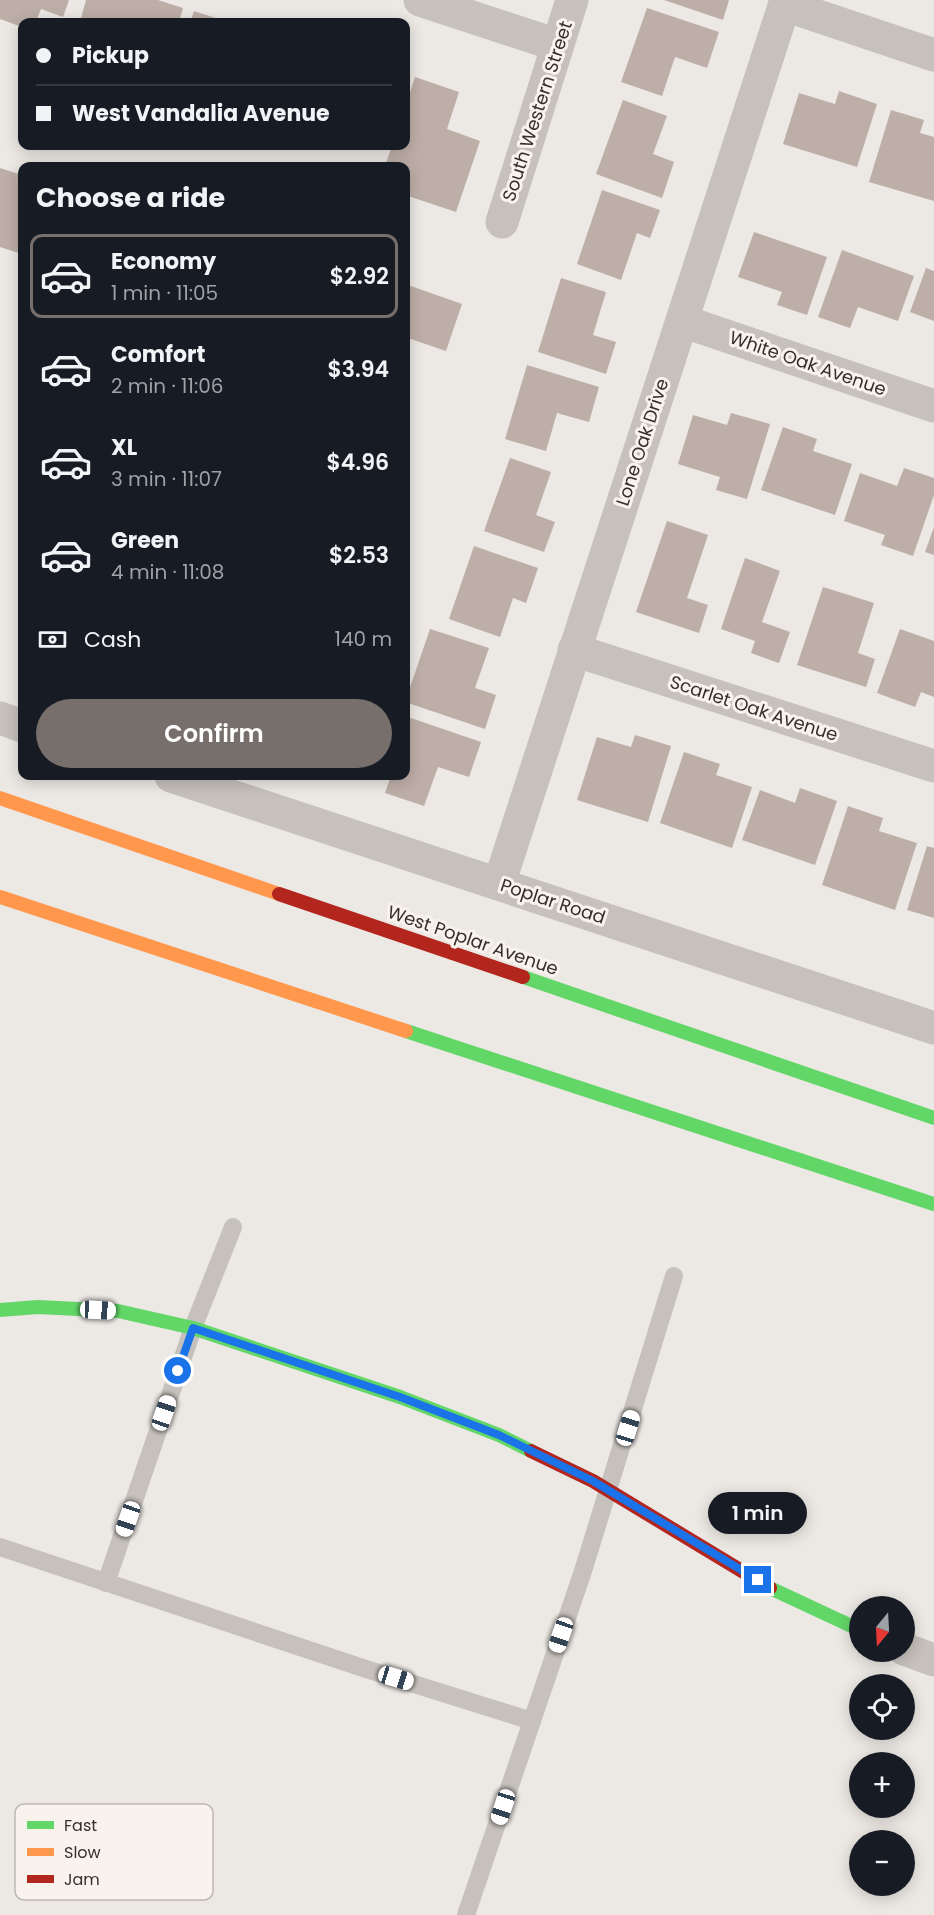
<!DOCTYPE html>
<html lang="en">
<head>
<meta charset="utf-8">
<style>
	body { margin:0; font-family:Poppins,sans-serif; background:#20242c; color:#f1f3f6; height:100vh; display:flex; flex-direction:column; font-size:22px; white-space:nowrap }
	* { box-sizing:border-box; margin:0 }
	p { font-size:20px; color:#9ea1a6 }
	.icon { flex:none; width:33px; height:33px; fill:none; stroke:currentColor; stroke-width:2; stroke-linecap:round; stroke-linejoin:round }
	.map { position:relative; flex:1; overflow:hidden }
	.details { position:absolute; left:18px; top:162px; width:392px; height:618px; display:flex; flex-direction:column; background:#171b24; border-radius:12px; box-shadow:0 3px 15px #0003 }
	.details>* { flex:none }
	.top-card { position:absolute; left:18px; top:18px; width:392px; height:132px; border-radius:12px; box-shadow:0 3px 15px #0003; display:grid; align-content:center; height:132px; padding:0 18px; background:#171b24 }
	.needle { width:39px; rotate:198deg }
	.buttons { position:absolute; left:849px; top:1596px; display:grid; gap:12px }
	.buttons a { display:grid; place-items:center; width:66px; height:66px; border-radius:50%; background:#171b24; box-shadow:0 3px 15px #0003; font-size:30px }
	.end { position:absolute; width:27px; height:27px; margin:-14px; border:8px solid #1a73e8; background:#fff; box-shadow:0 0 0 3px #fff }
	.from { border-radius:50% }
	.bubble { position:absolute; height:42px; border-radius:21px; background:#171b24; box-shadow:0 3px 15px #0003; font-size:20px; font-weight:600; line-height:42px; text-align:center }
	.car { position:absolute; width:18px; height:36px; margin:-18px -9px; border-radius:8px; box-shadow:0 0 4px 2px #0007; background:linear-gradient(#fff 24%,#345 0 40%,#fff 0 76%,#345 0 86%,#fff 0) }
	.top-card b { display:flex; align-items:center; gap:21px; height:57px; font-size:22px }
	.top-card b+b { border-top:2px solid #363941 }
	.top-card i { width:15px; height:15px; background:#f1f3f6 }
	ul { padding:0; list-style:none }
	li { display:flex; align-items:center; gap:18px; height:84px; margin:0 12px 9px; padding:0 6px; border:3px solid transparent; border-radius:12px }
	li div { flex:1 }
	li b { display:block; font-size:22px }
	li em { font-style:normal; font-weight:600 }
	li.current { border-color:#766f6c }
	li>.icon { width:54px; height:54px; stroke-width:1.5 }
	h2 { padding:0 18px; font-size:27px; line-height:72px }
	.pay { display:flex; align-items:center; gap:15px; height:66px; padding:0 18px; font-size:22px }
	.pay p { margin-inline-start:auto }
	.action { display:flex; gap:12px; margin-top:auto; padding:12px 18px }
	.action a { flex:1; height:69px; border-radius:36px; background:#766f6c; color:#fff; font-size:24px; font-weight:600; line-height:69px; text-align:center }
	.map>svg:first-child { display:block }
</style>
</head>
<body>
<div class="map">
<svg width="934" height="1915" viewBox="0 0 934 1915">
	<rect width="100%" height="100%" fill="#ece8e4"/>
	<g fill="#beaea8">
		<polygon points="0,0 69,0 63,17 41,9 36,22 22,22 22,27 0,19"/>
		<polygon points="86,0 158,0 183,8 179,22 80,22"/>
		<polygon points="664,0 729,0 723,20"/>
		<polygon points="647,8 719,32 707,68 675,57 662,96 621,82"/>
		<polygon points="194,11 228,22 190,22"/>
		<polygon points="415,77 459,92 447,129 480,141 456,212 405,195 405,166 385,166 392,146 405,146 405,108"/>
		<polygon points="839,91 877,104 857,167 783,144 799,93 835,104"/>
		<polygon points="623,100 667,116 653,154 674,162 662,198 596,174"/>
		<polygon points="891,110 924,120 920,133 934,137 934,201 869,182"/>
		<polygon points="0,168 22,175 22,254 0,247"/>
		<polygon points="602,190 660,210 650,238 637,233 621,280 577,264"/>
		<polygon points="754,232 827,257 807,315 777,305 782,292 738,277"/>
		<polygon points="842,250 914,276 898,321 858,307 850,328 818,317"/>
		<polygon points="926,268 934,271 934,321 910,312"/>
		<polygon points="561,278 606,292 593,335 616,342 606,374 538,352"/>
		<polygon points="405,284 462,304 446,351 405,337"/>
		<polygon points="527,365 599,387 589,422 557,413 546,451 505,439"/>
		<polygon points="731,413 770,424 747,499 716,490 720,477 678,464 693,415 727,425"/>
		<polygon points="783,427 817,439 813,451 852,464 835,515 761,490"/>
		<polygon points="510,458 551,472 536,515 555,522 544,552 484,531"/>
		<polygon points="904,468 934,478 934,495 913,556 881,545 885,535 844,521 860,473 897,486"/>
		<polygon points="667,521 708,535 687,598 708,605 699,633 636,612"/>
		<polygon points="934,527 934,555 925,552"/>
		<polygon points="474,546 538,568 526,603 513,598 500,637 449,619"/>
		<polygon points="745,558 780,571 762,622 790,632 779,663 751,653 755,641 721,629"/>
		<polygon points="823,587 874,603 858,653 875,659 866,687 797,665"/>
		<polygon points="430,629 489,648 475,688 496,695 485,729 405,702"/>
		<polygon points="900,629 934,641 934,697 921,692 915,707 877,693"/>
		<polygon points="405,716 481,742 469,777 438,767 424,806 385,793 391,776 405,776"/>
		<polygon points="635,735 671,746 648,822 577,800 597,737 631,747"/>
		<polygon points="684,752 720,764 716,775 752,787 732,848 660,823"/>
		<polygon points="800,788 837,801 815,865 742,840 760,790 795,803"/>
		<polygon points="848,806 883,818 879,831 917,843 895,910 822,885"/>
		<polygon points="927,846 934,848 934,918 907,910"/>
	</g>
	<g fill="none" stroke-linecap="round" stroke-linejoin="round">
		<g stroke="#c6c1bc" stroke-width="18">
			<polyline points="0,1547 366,1669 532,1721"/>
			<polyline points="106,1583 193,1328 233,1227"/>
			<polyline points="466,1915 583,1571 674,1276"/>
		</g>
		<g stroke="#c6c1bc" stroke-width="33">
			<polyline points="420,0 557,45"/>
			<polyline points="785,5 934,55"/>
			<polyline points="502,222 572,0"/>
			<polyline points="682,321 934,406"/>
			<polyline points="574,650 934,766"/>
			<polyline points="0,718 22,726"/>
			<polyline points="171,776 934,1028"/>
			<polyline points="499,884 786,0"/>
			<polyline points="904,1649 934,1660"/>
		</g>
		<g stroke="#63d668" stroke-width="14">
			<polyline points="523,977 934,1118"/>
			<polyline points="406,1031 934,1204"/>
			<polyline points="0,1310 38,1307 118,1311 193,1328 400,1397 499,1435 531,1451"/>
			<polyline points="770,1588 860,1630"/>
		</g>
		<g stroke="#ff974d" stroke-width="14">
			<polyline points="0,798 279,894"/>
			<polyline points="0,897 406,1031"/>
		</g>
		<g stroke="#b3261e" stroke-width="14">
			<polyline points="279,894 523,977"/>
			<polyline points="531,1451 593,1481 770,1588"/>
		</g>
	</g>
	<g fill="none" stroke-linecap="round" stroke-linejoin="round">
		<polyline stroke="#1a73e8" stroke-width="8" points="178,1371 193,1328 400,1397 499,1435 593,1481 758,1580"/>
	</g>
	<g text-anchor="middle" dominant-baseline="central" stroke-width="6" stroke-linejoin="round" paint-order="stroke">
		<g font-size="18" fill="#372e2b" stroke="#f8f3ed">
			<text transform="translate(537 111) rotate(-72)">South Western Street</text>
			<text transform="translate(808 363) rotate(19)">White Oak Avenue</text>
			<text transform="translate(642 442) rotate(-72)">Lone Oak Drive</text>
			<text transform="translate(754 708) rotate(18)">Scarlet Oak Avenue</text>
			<text transform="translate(553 901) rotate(18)">Poplar Road</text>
			<text transform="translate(473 940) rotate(19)">West Poplar Avenue</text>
		</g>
	</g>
	<rect x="15" y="1804" width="198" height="96" rx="9" fill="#f8f3ed" stroke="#beb8b3" stroke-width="1.5"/>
	<rect x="27" y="1821" width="27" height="8" fill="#63d668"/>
	<rect x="27" y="1848" width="27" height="8" fill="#ff974d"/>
	<rect x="27" y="1875" width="27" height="8" fill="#b3261e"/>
	<g font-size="16" fill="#372e2b">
		<text x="64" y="1831">Fast</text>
		<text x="64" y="1858">Slow</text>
		<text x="64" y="1885">Jam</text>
	</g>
</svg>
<div class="buttons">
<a><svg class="needle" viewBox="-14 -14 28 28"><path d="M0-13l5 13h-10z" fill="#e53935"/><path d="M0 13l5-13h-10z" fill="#9ea1a6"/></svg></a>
<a><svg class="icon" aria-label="locate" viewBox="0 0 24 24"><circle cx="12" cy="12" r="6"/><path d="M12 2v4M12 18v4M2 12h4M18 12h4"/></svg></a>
<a>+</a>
<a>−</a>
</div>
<i class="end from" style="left:178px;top:1371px"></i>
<i class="end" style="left:758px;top:1580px"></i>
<div class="bubble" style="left:708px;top:1492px;width:99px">1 min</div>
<i class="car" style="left:98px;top:1310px;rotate:93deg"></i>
<i class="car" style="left:164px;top:1413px;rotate:19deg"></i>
<i class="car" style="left:628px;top:1428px;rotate:17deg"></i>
<i class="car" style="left:128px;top:1519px;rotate:199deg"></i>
<i class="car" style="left:561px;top:1635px;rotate:199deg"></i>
<i class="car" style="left:396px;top:1678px;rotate:107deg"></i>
<i class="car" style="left:503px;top:1807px;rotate:198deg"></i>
<div class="top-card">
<b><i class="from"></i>Pickup</b>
<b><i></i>West Vandalia Avenue</b>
</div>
<section class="details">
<h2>Choose a ride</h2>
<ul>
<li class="current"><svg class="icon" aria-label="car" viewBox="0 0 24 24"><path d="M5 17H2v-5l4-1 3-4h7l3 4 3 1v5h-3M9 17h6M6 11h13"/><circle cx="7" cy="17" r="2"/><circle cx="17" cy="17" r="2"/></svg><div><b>Economy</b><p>1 min · 11:05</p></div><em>$2.92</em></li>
<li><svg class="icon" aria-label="car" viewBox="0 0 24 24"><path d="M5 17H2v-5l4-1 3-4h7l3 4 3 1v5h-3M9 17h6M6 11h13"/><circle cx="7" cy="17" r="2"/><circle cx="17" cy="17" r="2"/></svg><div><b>Comfort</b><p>2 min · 11:06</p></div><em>$3.94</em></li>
<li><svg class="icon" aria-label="car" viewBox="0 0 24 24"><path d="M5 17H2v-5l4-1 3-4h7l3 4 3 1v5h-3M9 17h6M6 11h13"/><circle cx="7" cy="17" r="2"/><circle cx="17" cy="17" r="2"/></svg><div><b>XL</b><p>3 min · 11:07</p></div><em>$4.96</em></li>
<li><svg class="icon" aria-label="car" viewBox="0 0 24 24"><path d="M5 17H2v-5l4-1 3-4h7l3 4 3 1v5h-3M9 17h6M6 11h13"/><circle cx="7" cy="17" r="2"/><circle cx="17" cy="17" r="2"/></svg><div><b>Green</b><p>4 min · 11:08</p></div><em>$2.53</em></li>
</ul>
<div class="pay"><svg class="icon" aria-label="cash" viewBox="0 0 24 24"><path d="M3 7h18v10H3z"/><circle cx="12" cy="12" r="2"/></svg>Cash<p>140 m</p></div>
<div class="action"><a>Confirm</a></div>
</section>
</div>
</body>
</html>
